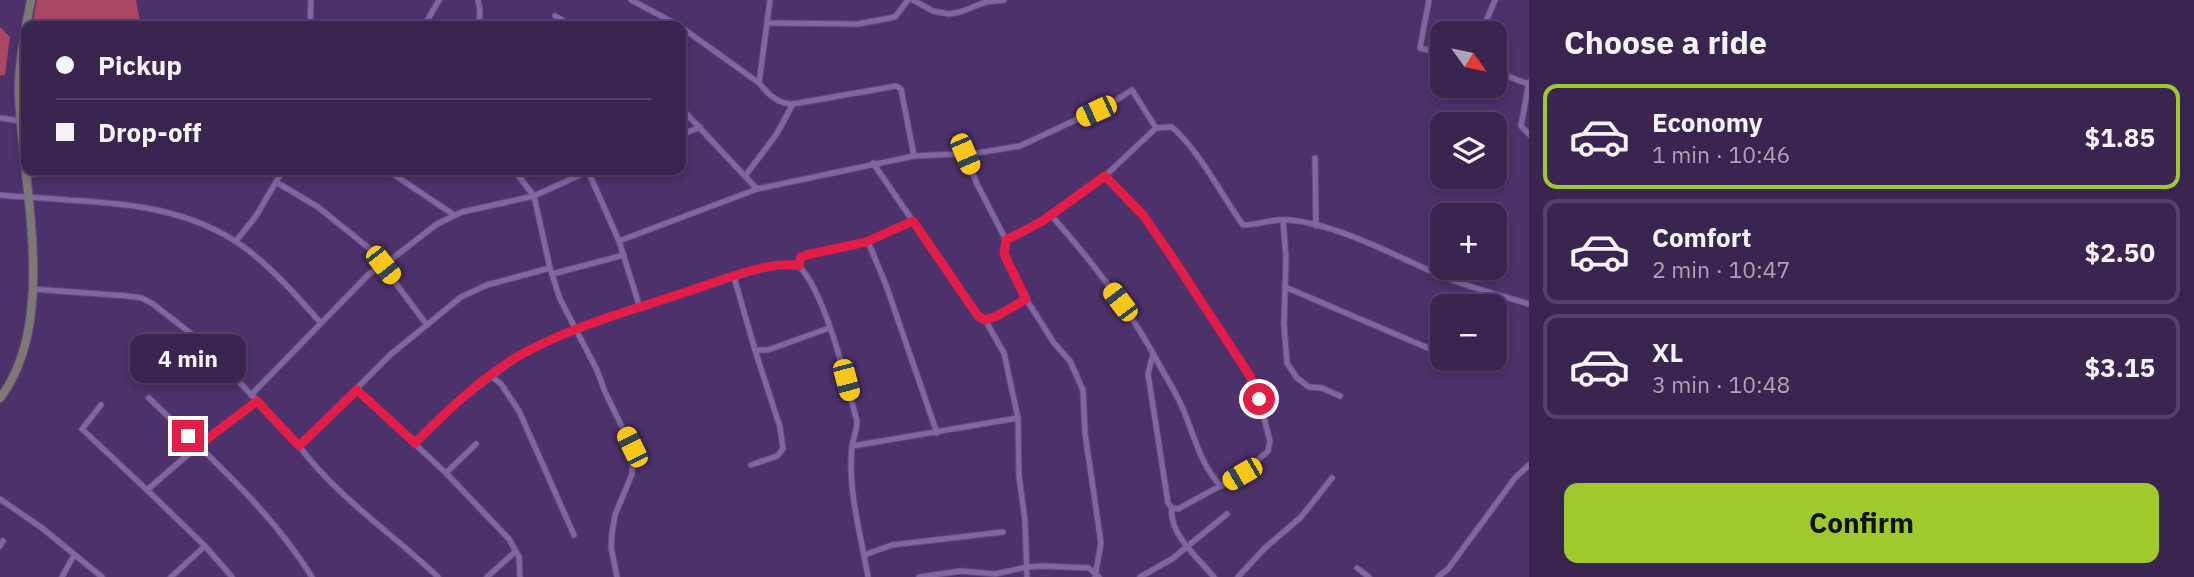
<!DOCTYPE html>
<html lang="en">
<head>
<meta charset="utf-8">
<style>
	body { margin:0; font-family:"IBM Plex Sans",sans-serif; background:#412d57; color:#f1f3f6; height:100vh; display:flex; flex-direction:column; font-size:26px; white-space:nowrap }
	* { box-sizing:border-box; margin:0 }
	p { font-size:23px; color:#aba5b7 }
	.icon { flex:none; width:38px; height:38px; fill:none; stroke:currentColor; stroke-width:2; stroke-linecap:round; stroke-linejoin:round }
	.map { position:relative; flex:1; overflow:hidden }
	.side { display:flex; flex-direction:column; background:#3a2550; width:665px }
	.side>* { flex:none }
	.guide { position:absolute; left:21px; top:21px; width:665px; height:154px; border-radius:14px; box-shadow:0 4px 10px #0003,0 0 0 2px #544267; display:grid; align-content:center; height:154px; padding:0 35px; background:#3a2550 }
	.needle { width:46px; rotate:123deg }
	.controls { position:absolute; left:1430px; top:21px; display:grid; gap:14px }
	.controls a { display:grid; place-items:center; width:77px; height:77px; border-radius:14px; background:#3a2550; box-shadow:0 4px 10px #0003,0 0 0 2px #544267; font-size:35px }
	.end { position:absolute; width:32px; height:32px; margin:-16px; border:9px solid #e11d48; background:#fff; box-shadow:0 0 0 4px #fff }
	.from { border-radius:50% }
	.bubble { position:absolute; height:49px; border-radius:14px; background:#3a2550; box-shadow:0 4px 10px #0003,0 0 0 2px #544267; font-size:23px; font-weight:700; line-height:49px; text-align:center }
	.car { position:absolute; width:21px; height:42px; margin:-21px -10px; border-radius:9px; box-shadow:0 0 5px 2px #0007; background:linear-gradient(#f5c518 24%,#345 0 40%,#f5c518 0 76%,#345 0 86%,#f5c518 0) }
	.guide b { display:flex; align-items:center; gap:24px; height:66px; font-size:26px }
	.guide b+b { border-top:2px solid #544267 }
	.guide i { width:18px; height:18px; background:#f1f3f6 }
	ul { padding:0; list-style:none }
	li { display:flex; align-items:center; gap:21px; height:105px; margin:0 14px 10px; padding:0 21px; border:4px solid #544267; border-radius:14px }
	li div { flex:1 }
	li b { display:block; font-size:26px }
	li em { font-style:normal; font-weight:700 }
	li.current { border-color:#9fca2d }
	li>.icon { width:63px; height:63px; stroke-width:1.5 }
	h2 { padding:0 35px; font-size:32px; line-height:84px }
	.action { display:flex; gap:14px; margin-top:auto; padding:14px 35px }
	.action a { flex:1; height:80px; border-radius:14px; background:#9fca2d; color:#111; font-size:28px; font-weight:700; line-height:80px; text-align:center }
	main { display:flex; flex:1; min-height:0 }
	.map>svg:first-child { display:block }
</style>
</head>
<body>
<main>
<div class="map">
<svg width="1529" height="577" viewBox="0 0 1529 577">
	<rect width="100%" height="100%" fill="#4d316a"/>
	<g fill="#aa4764">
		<polygon points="37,0 136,0 141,26 32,26"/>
		<polygon points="0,27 10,37 5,75 0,75"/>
	</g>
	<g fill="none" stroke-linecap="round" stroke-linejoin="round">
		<g stroke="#644b7c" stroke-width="7">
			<g id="minor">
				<polyline points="478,0 480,11 479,26"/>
				<polyline points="631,0 680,26"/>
				<path d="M770 0 759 83C769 95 778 104 793 104L896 86 901 89 914 156"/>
				<polyline points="913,0 933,11 949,14 960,12 986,2 1004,0"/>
				<polyline points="1429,0 1420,48 1442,54"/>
				<polyline points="555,16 573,26"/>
				<polyline points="768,23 858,24 895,17 908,0"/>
				<polyline points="310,26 311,0"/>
				<polyline points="424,26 439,0"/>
				<polyline points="681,27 759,83"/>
				<polyline points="1481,33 1495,0"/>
				<polyline points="1494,71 1528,84"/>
				<polyline points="1529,82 1521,126 1529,134"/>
				<polyline points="681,108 757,189 914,156 977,153 1020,146 1112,103 1132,90 1156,128"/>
				<polyline points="0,118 20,121"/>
				<polyline points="681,135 700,127"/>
				<polyline points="965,154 977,184 1006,240 1004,254 1026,299 1054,343 1070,361 1083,390 1085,433 1101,543 1095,577"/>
				<polyline points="1315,158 1316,226"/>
				<polyline points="873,163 978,316 985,320 997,316 1026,299"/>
				<polyline points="387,170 454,215"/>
				<polyline points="514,170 534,196 550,268 560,299 597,370 605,392 632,447 632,474 615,515 612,533 611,547 617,577"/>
				<polyline points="588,171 619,241 640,308"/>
				<polyline points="25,176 53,170"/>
				<polyline points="745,176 776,135 793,104"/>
				<polyline points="1105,176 1143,215 1250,376 1259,399 1270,441 1268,451 1242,474 1178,509 1172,508 1168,503 1148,374 1153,354"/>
				<polyline points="276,182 318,207 370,249 427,325"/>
				<path d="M0 195C79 203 165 196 235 241 265 260 297 296 320 322"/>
				<polyline points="1442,205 1442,215"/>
				<path d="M1050 214C1089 258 1127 305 1155 357 1165 376 1178 395 1185 414 1195 439 1202 467 1221 486"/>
				<polyline points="1283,220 1286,257 1284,324 1287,363 1297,378 1309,387 1322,388 1340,396"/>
				<path d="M1006 240 1041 222 1105 176 1156 128 1172 127C1201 153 1220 193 1243 225 1259 225 1273 218 1290 220 1340 225 1395 256 1442 276 1471 288 1499 295 1529 304"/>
				<polyline points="236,241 256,216 283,170"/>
				<polyline points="619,241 757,189"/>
				<polyline points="866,242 913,221"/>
				<polyline points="799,266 801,257 805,255 862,242 869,244 886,285 937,433"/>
				<polyline points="552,274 624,255"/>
				<polyline points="734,277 755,350 768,350 829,328"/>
				<polyline points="1285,287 1442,354"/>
				<path d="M33 289 127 296 142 298 153 304 202 342 299 446C338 498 392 533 438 577"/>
				<polyline points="985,320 1004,353 1018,418 1019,476 1025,521 1027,577"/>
				<polyline points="1453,359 1466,365"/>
				<polyline points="491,376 501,384 519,411 574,535"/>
				<polyline points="357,390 446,473 509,539 519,557 520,577"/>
				<polyline points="251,395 369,274 393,258 437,224 462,212 534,196 591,170"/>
				<path d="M149 398C206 454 269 508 312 577"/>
				<polyline points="101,405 82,429 147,490 199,445 257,401"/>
				<path d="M415 443 451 407 524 352 576 329 734 277 776 265 799 266C826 294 846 381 857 421 857 431 853 438 852 447 851 454 851 462 851 469 852 506 862 541 868 577"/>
				<polyline points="299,446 390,355 461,297 487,285 550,268"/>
				<polyline points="852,446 1018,418"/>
				<polyline points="751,465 777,456 783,449 780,427 755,350"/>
				<polyline points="446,473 476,444"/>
				<polyline points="147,490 205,546"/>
				<polyline points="0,499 42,528 102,577"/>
				<path d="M1172 508C1168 533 1199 559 1214 577"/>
				<polyline points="0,546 3,541"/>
				<polyline points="864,555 892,545 1003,532"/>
				<polyline points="1357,568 1369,577"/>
				<polyline points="62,577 74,555"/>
				<polyline points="171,577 205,546 232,577"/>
				<polyline points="487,577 515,552"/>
				<polyline points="919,577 961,571 995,574 1027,567 1044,566 1089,568 1099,577"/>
				<polyline points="1140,577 1172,559 1227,514"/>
				<polyline points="1238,577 1265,548 1301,517 1332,478"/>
				<polyline points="1438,577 1448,569 1515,478 1529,465"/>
			</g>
		</g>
		<g stroke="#644b7c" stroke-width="10">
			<g id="secondary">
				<polyline points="26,26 31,0"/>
				<path d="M0 398C59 321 22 185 19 95 18 72 22 49 26 27"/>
			</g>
		</g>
		<use href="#minor" stroke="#8166a3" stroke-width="5"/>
		<use href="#secondary" stroke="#7f7774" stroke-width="8"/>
	</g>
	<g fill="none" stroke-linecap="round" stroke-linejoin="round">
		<path stroke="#e11d48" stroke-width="9" d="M188 436 199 445 257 401 299 446 357 390 415 443C446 412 487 372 526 352 576 325 632 310 686 292 714 283 771 259 799 266L801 257 806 255 866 242 913 221 978 316 985 320 997 316 1026 299 1004 254 1006 240 1041 222 1105 176 1143 215 1172 257 1250 376 1259 399"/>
	</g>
</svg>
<div class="controls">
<a><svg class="needle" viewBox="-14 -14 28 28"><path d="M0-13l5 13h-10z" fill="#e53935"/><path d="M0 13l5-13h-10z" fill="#aba5b7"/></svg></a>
<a><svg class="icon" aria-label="layers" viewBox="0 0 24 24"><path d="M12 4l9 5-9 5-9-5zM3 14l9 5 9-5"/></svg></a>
<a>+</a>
<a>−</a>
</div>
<i class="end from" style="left:1259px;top:399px"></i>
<i class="end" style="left:188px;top:436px"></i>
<div class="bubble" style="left:130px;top:334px;width:116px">4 min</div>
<i class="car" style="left:1096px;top:111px;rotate:245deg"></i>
<i class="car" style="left:965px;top:154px;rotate:157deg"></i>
<i class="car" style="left:383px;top:265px;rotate:142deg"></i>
<i class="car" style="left:1120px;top:302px;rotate:323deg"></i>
<i class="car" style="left:846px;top:380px;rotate:165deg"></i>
<i class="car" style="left:632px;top:447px;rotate:334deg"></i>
<i class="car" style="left:1242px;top:474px;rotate:240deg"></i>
<div class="guide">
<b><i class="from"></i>Pickup</b>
<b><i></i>Drop-off</b>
</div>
</div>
<section class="side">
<h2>Choose a ride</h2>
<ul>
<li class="current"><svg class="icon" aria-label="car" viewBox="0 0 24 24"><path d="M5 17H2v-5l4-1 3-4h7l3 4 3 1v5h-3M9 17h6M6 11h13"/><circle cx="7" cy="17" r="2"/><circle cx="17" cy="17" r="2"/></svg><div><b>Economy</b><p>1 min · 10:46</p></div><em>$1.85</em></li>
<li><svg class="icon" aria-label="car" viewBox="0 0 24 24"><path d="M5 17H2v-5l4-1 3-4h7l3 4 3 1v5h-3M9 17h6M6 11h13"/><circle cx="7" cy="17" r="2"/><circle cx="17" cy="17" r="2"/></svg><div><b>Comfort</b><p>2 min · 10:47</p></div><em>$2.50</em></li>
<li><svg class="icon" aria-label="car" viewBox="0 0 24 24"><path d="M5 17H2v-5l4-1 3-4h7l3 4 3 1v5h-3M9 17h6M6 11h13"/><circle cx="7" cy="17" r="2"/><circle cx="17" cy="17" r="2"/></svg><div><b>XL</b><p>3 min · 10:48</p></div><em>$3.15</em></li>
</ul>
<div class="action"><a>Confirm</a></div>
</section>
</main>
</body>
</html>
